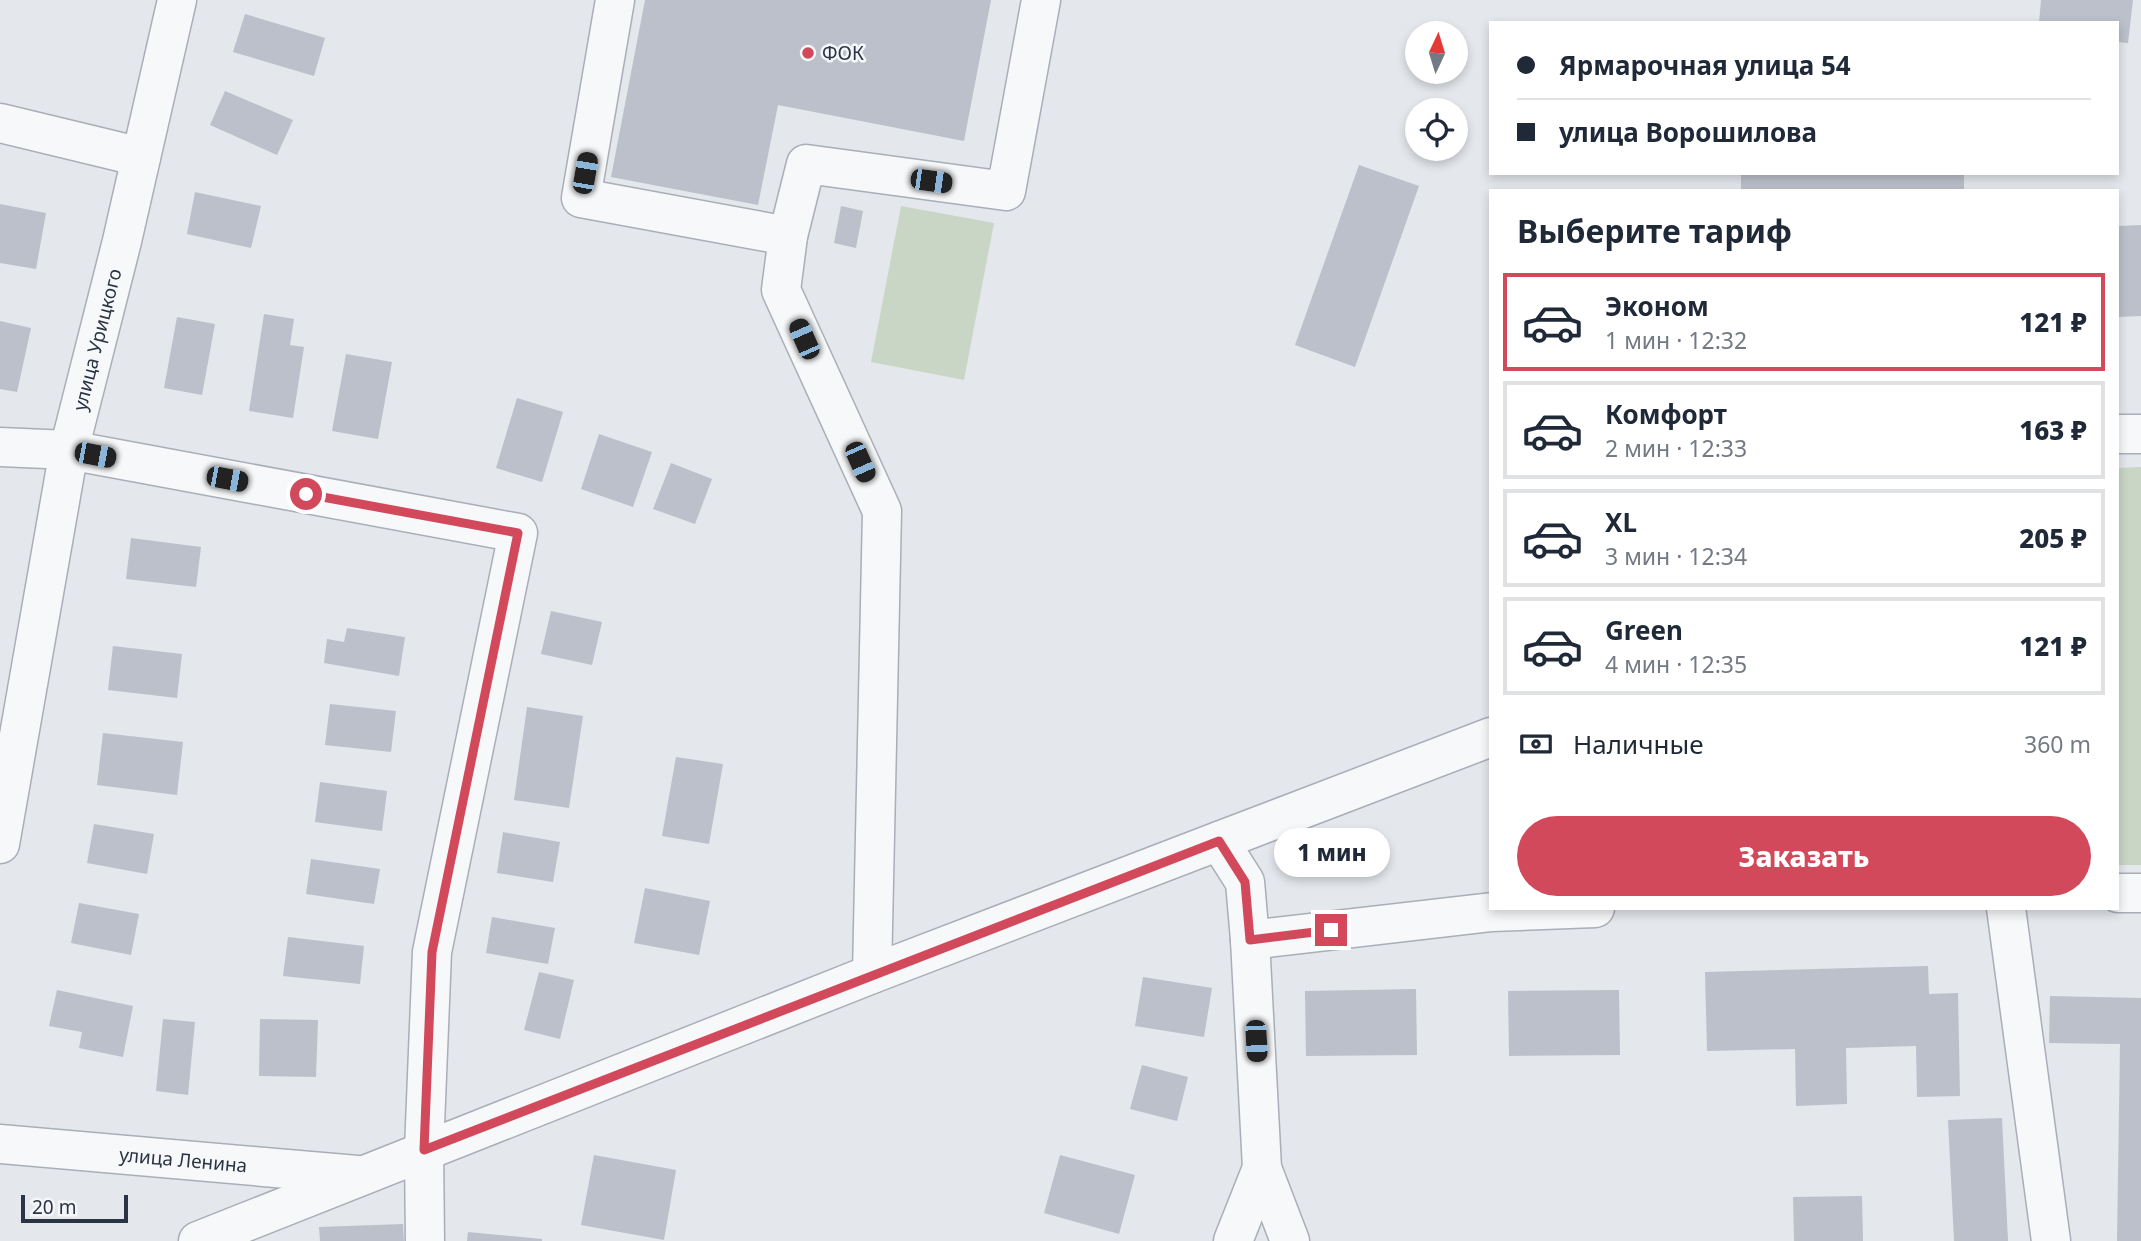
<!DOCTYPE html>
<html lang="ru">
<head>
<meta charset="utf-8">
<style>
	body { margin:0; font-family:"Noto Sans",sans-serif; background:#f6f6f7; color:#1f2937; height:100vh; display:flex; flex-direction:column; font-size:26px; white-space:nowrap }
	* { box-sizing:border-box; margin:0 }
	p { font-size:23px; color:#747a83 }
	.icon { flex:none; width:38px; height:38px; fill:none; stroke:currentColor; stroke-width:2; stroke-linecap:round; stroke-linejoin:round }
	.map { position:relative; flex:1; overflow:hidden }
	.drawer { position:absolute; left:1489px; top:189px; width:630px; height:721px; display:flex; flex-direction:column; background:#fff; border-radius:0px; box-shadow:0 4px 10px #0003 }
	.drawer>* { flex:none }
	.top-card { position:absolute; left:1489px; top:21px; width:630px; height:154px; border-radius:0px; box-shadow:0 4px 10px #0003; display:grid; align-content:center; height:154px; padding:0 28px; background:#fff }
	.needle { width:46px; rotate:4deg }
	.buttons { position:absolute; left:1405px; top:21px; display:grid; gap:14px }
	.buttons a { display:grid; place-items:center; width:63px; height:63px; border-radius:50%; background:#fff; box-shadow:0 4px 10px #0003; font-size:35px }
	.scale { position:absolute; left:21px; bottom:18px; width:107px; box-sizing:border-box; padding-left:7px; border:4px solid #2b3445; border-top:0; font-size:19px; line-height:24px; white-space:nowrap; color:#2b3445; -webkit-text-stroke:5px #f4f6f9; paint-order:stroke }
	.end { position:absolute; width:32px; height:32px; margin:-16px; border:9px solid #d1495b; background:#fff; box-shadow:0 0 0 4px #fff }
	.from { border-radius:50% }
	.bubble { position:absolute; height:49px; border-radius:24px; background:#fff; box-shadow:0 4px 10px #0003; font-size:23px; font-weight:800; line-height:49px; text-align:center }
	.car { position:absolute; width:21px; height:42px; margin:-21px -10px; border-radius:9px; box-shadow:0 0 5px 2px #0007; background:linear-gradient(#222 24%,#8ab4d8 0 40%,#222 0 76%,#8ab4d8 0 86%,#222 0) }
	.top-card b { display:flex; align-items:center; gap:24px; height:66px; font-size:26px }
	.top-card b+b { border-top:2px solid #e0e1e3 }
	.top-card i { width:18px; height:18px; background:#1f2937 }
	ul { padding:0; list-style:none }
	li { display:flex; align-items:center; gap:21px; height:98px; margin:0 14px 10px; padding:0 14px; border:4px solid #e0e1e3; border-radius:0px }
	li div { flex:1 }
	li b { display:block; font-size:26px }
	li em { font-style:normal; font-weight:800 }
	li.current { border-color:#d1495b }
	li>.icon { width:63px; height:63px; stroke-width:1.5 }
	h2 { padding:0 28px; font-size:32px; line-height:84px }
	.pay { display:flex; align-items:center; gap:18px; height:77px; padding:0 28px; font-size:26px }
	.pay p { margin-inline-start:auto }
	.action { display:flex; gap:14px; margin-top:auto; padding:14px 28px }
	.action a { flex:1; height:80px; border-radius:42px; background:#d1495b; color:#fff; font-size:28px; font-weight:800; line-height:80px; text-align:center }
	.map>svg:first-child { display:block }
</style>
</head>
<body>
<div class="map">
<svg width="2141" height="1241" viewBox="0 0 2141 1241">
	<rect width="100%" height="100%" fill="#e4e7ec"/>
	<g fill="#c9d6c5">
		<polygon points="901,206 994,223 964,380 871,362"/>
		<polygon points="2141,467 2141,865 2118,865 2118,468"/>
	</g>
	<g fill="#bbc0ca">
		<polygon points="645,0 991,0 964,141 778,105 758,205 611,177"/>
		<polygon points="2041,0 2133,0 2128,43 2118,42 2118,23 2039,23"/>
		<polygon points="245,14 325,38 314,76 233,52"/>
		<polygon points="225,91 293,120 277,155 210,125"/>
		<polygon points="1359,165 1419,186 1355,367 1295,345"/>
		<rect x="1741" y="173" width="223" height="18"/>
		<polygon points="195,192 261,206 251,248 187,234"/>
		<polygon points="0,204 46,213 36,269 0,263"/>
		<polygon points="841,206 863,211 856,248 834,243"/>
		<polygon points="2141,225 2141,316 2118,317 2118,226"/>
		<polygon points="264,314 294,319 290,345 304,347 293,418 249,411"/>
		<polygon points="177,317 215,324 202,395 164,388"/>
		<polygon points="0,321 31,328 17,392 0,389"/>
		<polygon points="346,354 392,362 378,439 332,431"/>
		<polygon points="517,398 563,412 542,482 496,468"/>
		<polygon points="599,434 652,452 633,507 581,489"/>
		<polygon points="671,463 712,479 695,524 653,509"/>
		<polygon points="131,538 201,547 196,587 126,579"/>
		<polygon points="551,611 602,622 592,665 541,654"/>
		<polygon points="347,628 405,637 399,676 324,663 327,639 344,642"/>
		<polygon points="113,646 182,654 177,698 108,690"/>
		<polygon points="330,704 396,711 391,752 325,745"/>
		<polygon points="527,707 583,716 569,808 514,800"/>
		<polygon points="103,733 183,742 177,795 97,785"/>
		<polygon points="676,757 723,764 709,844 662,836"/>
		<polygon points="320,782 387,791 382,831 315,822"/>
		<polygon points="94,824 154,834 147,874 87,863"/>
		<polygon points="503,832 560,842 553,882 497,873"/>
		<polygon points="311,859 380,869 374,904 306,894"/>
		<polygon points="645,888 710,901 699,955 634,943"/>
		<polygon points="79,903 139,914 131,955 71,943"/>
		<polygon points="492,917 555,928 548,964 486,953"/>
		<polygon points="288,937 364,946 360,984 283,976"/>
		<polygon points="1928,966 1929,994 1958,993 1960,1096 1917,1097 1916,1046 1846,1048 1847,1104 1796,1106 1795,1049 1707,1051 1705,972"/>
		<polygon points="539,972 574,980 560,1039 524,1030"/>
		<polygon points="1143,977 1212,988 1204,1037 1135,1026"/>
		<polygon points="1416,989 1417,1055 1306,1056 1305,991"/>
		<polygon points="57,990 133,1006 123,1057 79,1048 82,1032 49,1026"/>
		<polygon points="1619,990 1620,1055 1509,1056 1508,991"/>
		<polygon points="2050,996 2141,998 2141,1241 2117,1241 2120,1044 2049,1043"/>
		<polygon points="163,1019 195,1022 188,1095 156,1091"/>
		<polygon points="260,1019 318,1020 316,1077 259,1076"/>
		<polygon points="1142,1065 1188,1077 1177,1121 1130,1109"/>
		<polygon points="2002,1118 2008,1241 1954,1241 1948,1120"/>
		<polygon points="594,1155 676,1170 664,1240 581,1225"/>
		<polygon points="1060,1155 1135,1175 1119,1234 1044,1213"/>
		<polygon points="1862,1196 1863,1241 1794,1241 1793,1197"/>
		<polygon points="403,1224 404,1241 320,1241 319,1227"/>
		<polygon points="468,1232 542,1239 542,1241 467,1241"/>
	</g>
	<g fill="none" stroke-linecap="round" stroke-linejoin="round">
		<g stroke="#a9aeb7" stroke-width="41">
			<g id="minor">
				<polyline points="615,0 581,198 788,236"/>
				<polyline points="0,123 141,157"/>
				<polyline points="2118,434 2141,434"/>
				<polyline points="0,447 69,450 518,533 432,952 424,1150 425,1241"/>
				<polyline points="1219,841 1491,737"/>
				<path id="s1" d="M0 844 69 450 122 241 177 0"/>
				<polyline points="2118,893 2141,893"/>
				<polyline points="2006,908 2051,1241"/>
				<polyline points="1250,940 1492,912 1595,908"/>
				<polyline points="872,974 882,511 781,290 788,236 806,164 1006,191 1041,0"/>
				<path id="s2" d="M0 1144 357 1175"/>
				<polyline points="198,1241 872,974 1219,841 1245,882 1250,940 1262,1168 1290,1241"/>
				<polyline points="1233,1241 1262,1168"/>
			</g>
		</g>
		<use href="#minor" stroke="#f7f8fa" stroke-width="38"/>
	</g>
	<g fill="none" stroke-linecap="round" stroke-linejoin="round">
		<polyline stroke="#d1495b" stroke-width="9" points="306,494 518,533 432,952 424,1150 1219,841 1245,882 1250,940 1331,930"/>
	</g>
	<circle fill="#d1495b" stroke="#f4f6f9" stroke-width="2.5" cx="808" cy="53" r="7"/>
	<g text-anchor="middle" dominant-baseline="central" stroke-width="5" stroke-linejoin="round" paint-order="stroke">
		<g font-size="19" fill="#2b3445" stroke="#f4f6f9" text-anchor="start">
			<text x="822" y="53">ФОК</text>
		</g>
		<g font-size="19" fill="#2b3445" stroke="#f4f6f9">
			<text stroke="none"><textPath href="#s1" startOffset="514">улица Урицкого</textPath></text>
			<text stroke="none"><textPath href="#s2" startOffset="184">улица Ленина</textPath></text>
		</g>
	</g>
</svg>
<div class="buttons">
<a><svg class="needle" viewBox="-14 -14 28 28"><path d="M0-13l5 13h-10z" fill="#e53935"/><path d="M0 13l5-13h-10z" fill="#747a83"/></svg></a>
<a><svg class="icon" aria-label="locate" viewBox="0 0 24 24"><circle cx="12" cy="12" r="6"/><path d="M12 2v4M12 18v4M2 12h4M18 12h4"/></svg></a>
</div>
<div class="scale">20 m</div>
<i class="end from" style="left:306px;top:494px"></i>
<i class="end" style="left:1331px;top:930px"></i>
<div class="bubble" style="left:1274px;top:828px;width:116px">1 мин</div>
<i class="car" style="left:585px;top:173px;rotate:10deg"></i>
<i class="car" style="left:931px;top:181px;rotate:98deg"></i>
<i class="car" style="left:804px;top:339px;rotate:336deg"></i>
<i class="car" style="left:95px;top:455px;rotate:101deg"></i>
<i class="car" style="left:860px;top:462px;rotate:156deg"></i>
<i class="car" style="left:227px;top:479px;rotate:101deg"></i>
<i class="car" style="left:1256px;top:1041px;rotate:177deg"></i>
<div class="top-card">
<b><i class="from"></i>Ярмарочная улица 54</b>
<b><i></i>улица Ворошилова</b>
</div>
<section class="drawer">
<h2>Выберите тариф</h2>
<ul>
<li class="current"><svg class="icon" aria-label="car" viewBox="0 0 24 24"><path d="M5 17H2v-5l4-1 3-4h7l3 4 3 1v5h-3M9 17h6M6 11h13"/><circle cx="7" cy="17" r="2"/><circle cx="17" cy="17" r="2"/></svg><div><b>Эконом</b><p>1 мин · 12:32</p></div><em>121 ₽</em></li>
<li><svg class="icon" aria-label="car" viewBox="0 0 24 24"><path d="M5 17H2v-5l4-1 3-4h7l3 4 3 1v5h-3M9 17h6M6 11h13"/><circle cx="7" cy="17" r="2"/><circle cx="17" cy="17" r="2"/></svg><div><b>Комфорт</b><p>2 мин · 12:33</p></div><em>163 ₽</em></li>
<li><svg class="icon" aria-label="car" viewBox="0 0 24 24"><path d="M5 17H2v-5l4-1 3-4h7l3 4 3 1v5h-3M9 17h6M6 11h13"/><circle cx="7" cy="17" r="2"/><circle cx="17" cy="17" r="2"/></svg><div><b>XL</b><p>3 мин · 12:34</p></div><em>205 ₽</em></li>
<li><svg class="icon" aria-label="car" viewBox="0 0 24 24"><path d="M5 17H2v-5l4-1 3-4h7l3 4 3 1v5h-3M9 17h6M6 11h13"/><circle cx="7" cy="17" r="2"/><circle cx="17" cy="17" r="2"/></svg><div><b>Green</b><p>4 мин · 12:35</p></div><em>121 ₽</em></li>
</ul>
<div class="pay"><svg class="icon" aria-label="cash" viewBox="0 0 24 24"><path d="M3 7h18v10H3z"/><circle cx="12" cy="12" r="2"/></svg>Наличные<p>360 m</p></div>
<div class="action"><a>Заказать</a></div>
</section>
</div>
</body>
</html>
